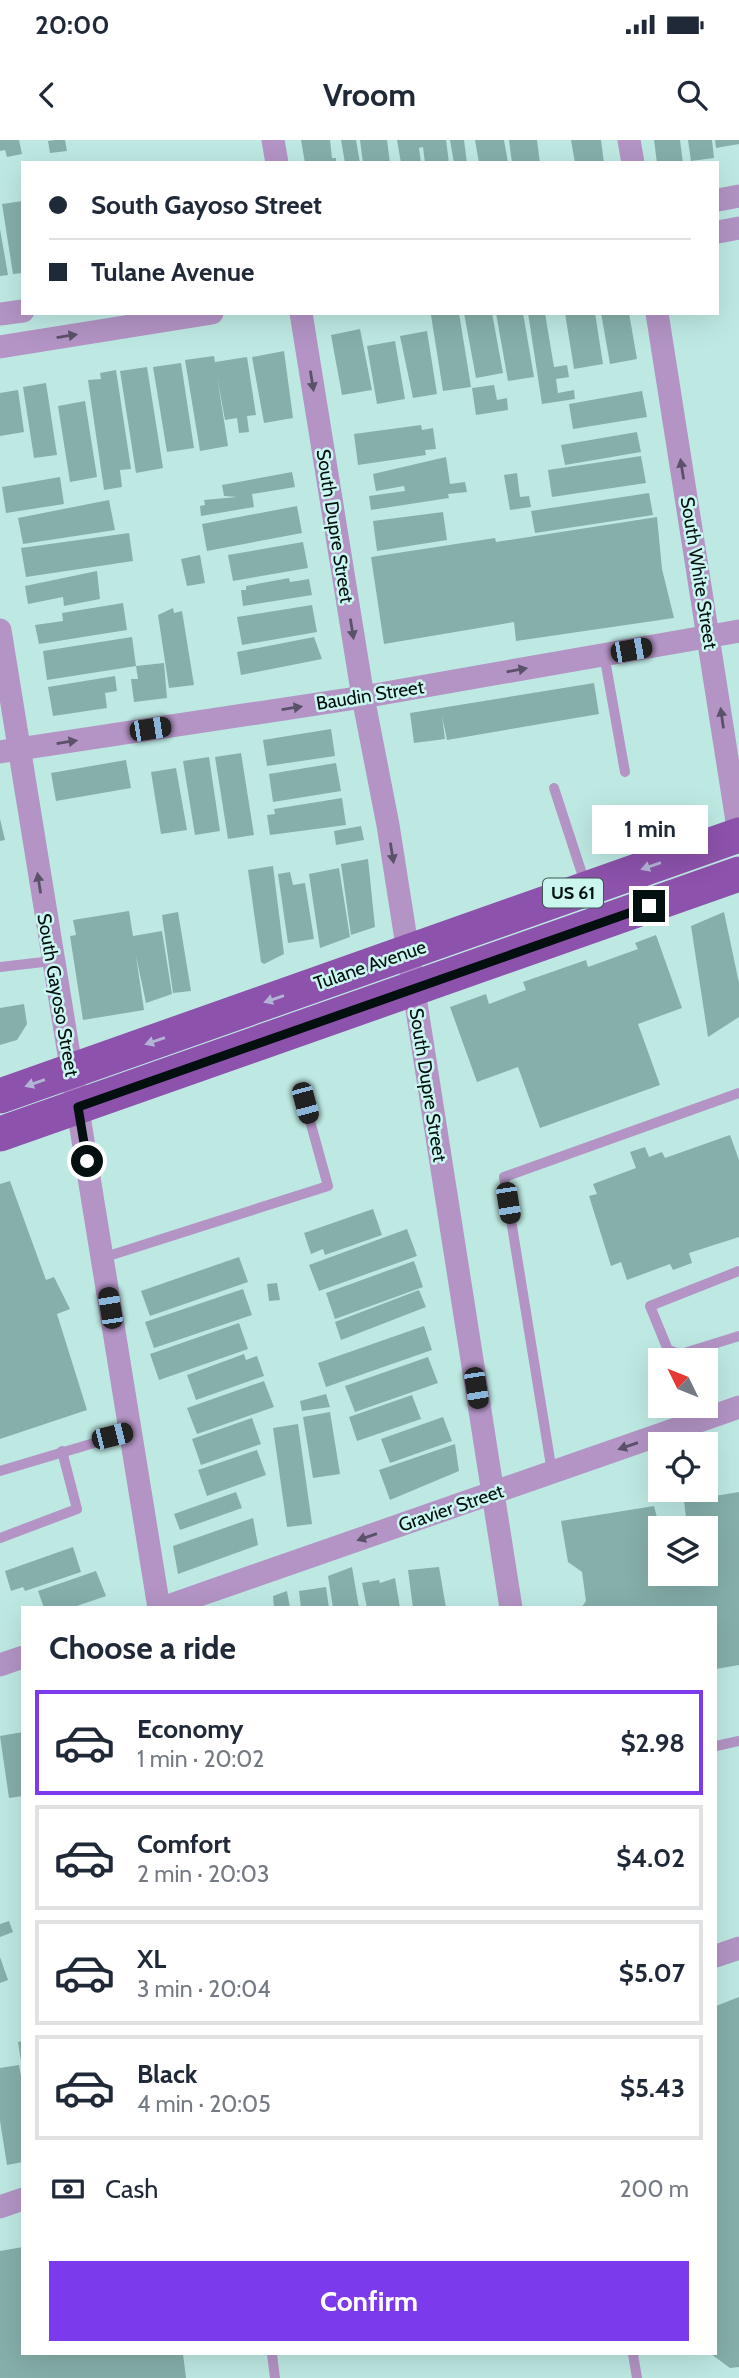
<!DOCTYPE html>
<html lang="en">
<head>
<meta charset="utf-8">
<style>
	body { margin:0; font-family:Cabin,sans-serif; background:#f6f6f7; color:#1f2937; height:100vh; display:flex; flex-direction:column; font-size:26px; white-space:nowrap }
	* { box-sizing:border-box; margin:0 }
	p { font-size:23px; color:#747a83 }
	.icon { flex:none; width:38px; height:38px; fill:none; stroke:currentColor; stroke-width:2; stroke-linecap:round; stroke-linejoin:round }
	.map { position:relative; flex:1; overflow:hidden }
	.details { position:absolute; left:21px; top:1466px; width:696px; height:749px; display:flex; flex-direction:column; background:#fff; border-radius:0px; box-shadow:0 7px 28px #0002 }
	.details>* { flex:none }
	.banner { position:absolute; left:21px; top:21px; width:698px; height:154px; border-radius:0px; box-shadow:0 7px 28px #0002; display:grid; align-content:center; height:154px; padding:0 28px; background:#fff }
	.needle { width:46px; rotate:313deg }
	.buttons { position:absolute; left:648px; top:1208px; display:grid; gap:14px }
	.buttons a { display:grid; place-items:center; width:70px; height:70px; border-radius:0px; background:#fff; box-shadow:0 7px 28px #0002; font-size:35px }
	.end { position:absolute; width:32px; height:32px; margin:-16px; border:9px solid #03100f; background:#fff; box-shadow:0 0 0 4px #fff }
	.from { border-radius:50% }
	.bubble { position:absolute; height:49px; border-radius:0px; background:#fff; box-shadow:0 7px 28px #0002; font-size:23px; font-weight:800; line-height:49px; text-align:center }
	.car { position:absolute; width:21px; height:42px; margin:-21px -10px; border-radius:9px; box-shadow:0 0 5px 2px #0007; background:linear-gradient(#222 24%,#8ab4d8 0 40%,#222 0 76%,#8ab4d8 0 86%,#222 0) }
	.banner b { display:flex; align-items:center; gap:24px; height:66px; font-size:26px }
	.banner b+b { border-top:2px solid #e0e1e3 }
	.banner i { width:18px; height:18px; background:#1f2937 }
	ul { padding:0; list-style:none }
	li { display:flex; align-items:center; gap:21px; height:105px; margin:0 14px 10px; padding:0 14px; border:4px solid #e0e1e3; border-radius:0px }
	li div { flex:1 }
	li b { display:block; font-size:26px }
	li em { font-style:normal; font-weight:800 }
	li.active { border-color:#7c3aed }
	li>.icon { width:63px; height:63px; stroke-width:1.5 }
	h2 { padding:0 28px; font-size:32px; line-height:84px }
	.pay { display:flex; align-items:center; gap:18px; height:77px; padding:0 28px; font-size:26px }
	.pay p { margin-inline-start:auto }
	.primary-button { display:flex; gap:14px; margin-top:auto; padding:14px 28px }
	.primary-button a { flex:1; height:80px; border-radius:0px; background:#7c3aed; color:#fff; font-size:28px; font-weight:800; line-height:80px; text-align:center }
	.status { display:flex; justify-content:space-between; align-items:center; height:49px; padding:0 35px; background:#fff; direction:ltr }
	.status svg { height:19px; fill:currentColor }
	header { display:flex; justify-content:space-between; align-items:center; height:91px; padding:0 28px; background:#fff; font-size:32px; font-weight:800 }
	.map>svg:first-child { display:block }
</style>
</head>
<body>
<div class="status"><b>20:00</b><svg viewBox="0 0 49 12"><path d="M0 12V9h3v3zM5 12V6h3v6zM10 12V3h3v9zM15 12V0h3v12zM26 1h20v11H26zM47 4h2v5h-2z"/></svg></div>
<header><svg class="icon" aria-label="back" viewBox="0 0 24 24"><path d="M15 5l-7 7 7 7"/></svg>Vroom<svg class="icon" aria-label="search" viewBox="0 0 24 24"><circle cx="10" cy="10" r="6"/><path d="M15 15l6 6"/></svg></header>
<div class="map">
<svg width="739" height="2238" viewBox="0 0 739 2238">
	<rect width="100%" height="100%" fill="#bee9e3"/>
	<g fill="#86afaa">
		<polygon points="0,0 19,0 22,14 7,17 5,10 0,11"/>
		<polygon points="55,0 65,0 67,11 50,13 48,1"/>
		<polygon points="301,0 330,0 332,18 336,18 336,23 305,23"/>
		<polygon points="341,0 356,0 360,23 345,23"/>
		<polygon points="360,0 387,0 390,23 363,23"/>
		<polygon points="397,0 446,0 449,23 425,23 423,7 419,8 421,23 401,23"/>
		<polygon points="450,0 464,0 467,23 454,23"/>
		<polygon points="475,0 504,0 508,23 479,23"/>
		<polygon points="509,0 537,0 540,23 512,23"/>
		<polygon points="571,0 601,0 604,23 575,23"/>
		<polygon points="654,0 680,0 683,23 657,23"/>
		<polygon points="688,0 712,0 714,18 691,21"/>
		<polygon points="715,0 739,0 739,4 716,8"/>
		<polygon points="23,61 23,133 13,134 2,64"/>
		<polygon points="0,89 8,135 0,136"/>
		<polygon points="459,173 471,247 443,251 431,175"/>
		<polygon points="464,173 492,173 503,233 476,238"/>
		<polygon points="496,173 523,173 534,237 508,241"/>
		<polygon points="528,173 545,173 554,227 567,225 569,237 556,239 558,253 574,250 575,259 542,264"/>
		<polygon points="565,173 595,173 603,224 574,229"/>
		<polygon points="601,173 629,173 637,219 610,224"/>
		<polygon points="360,189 372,250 342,255 331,195"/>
		<polygon points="427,191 437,254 413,258 400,196"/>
		<polygon points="395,201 405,259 377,264 367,206"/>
		<polygon points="284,211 293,278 264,283 252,217"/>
		<polygon points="214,216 215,222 247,217 256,275 247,276 249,292 239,293 237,278 225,280 217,236 228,306 200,311 185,220"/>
		<polygon points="181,223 194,308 167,312 153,227"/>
		<polygon points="147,227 163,328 136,333 120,231"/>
		<polygon points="116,230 131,329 120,330 122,347 104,350 88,240 101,239 100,233"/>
		<polygon points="46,243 57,315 34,318 23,247"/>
		<polygon points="494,245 497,260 507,258 508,270 476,275 472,248"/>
		<polygon points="18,250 24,292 0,296 0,253"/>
		<polygon points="642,251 647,277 573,289 569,264"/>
		<polygon points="85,261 97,337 70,342 58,266"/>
		<polygon points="421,285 422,290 433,288 436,309 425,310 426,315 358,325 354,294"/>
		<polygon points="637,292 641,312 565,325 561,305"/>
		<polygon points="641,316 646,343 552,357 548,330"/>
		<polygon points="446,317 450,344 465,342 467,352 448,354 449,358 371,370 369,356 405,351 404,346 376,351 373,334"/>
		<polygon points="292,332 295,347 252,354 254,367 201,376 200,366 205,365 204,360 237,357 224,356 222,345"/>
		<polygon points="517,333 520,357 529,356 531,367 510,370 504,335"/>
		<polygon points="60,337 64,364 6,373 2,347"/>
		<polygon points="649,353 653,375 535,393 531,371"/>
		<polygon points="109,360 115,390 23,404 18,378"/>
		<polygon points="297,366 302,393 207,411 202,384"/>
		<polygon points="443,372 447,400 377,411 373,381"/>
		<polygon points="657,377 662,429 674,478 516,501 514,482 384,504 371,417 495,398 496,402"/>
		<polygon points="129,393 133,421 26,437 21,408"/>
		<polygon points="303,402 308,428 233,441 228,415"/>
		<polygon points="200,415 205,443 187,446 181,419"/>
		<polygon points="97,431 100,459 64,466 63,457 28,464 25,446"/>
		<polygon points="289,438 290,442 309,439 312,455 243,466 241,450 246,450 246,446"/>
		<polygon points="123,463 127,490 39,504 35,485 63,481 62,473"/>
		<polygon points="312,465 317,492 242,505 237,477"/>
		<polygon points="173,468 174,473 182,471 194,545 169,548 158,475"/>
		<polygon points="132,497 136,526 47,540 43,511"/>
		<polygon points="314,497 322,519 241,535 237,512"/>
		<polygon points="164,523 167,558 134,562 131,539 138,539 136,526"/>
		<polygon points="115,536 117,551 105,553 107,568 53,576 48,547"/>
		<polygon points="594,543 599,574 447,600 442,576 445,599 414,603 410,573"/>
		<polygon points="331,589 335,616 267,626 263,600"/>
		<polygon points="241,613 254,695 228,699 215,617"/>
		<polygon points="209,617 220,691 195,695 183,621"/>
		<polygon points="126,620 131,648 56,661 51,633"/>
		<polygon points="336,623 341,651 273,662 269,634"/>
		<polygon points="176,628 187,690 161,694 151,632"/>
		<polygon points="342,658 346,685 270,695 267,675 275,674 274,669"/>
		<polygon points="0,679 5,700 0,701"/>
		<polygon points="361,686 364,700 336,705 334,691"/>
		<polygon points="368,719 375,787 351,795 341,724"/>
		<polygon points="273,726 284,814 264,824 261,822 248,730"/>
		<polygon points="339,728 350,797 320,808 309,734"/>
		<polygon points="290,732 293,745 305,743 314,799 288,803 278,734"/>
		<polygon points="129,771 133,796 162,791 172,854 146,863 136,816 144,870 83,880 70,796 76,795 73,780"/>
		<polygon points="178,772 191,851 173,853 162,775"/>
		<polygon points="724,772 739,843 739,877 708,897 691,786"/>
		<polygon points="656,795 682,868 638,884 660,945 540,988 518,927 477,942 450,867 486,854 489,864 526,850 523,842 586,820 588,827 638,809 635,803"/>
		<polygon points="24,864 27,884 17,900 0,905 0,868"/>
		<polygon points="730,995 739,1020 739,1097 689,1113 692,1123 673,1130 670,1124 627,1140 621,1122 611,1126 589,1056 597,1054 593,1044 636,1028 630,1012 645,1007 649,1017 662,1012 665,1018"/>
		<polygon points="10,1041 46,1140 54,1137 70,1169 57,1174 87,1270 0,1299 0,1044"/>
		<polygon points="373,1069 382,1095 325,1115 323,1109 311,1114 304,1093"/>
		<polygon points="407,1089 417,1116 319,1151 309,1125"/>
		<polygon points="239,1117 248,1142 150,1176 141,1151"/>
		<polygon points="414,1121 423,1147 335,1179 326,1153"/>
		<polygon points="277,1143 280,1160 269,1161 267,1144"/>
		<polygon points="243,1149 252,1175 154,1208 145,1182"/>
		<polygon points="419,1150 426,1167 341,1200 335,1182"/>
		<polygon points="239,1183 248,1209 159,1240 150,1214"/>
		<polygon points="424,1186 432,1210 326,1247 318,1223"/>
		<polygon points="244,1214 246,1220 257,1216 264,1236 196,1260 187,1235"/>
		<polygon points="428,1217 438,1243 355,1272 345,1246"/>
		<polygon points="264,1241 274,1267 197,1294 187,1268"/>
		<polygon points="326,1254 330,1267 302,1271 300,1261"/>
		<polygon points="412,1255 421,1279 357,1301 349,1277"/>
		<polygon points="330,1272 340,1334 313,1338 303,1277"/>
		<polygon points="443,1277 452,1301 390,1323 381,1299"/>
		<polygon points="252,1278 261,1304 201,1325 192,1299"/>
		<polygon points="298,1284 312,1384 287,1387 273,1288"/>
		<polygon points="455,1304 459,1331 390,1360 379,1330"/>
		<polygon points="257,1310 266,1335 207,1356 198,1330"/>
		<polygon points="236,1352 242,1368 180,1390 174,1374"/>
		<polygon points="739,1352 739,1525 716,1529 716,1468 581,1468 586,1461 582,1432 568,1422 561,1381 654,1366 660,1389 660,1433 705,1433 705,1388 677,1388 687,1385 684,1361"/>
		<polygon points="253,1378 258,1405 178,1434 173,1406"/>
		<polygon points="73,1407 81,1432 25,1451 23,1447 11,1451 5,1431"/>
		<polygon points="352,1427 359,1468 333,1468 328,1436"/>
		<polygon points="439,1427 446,1468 413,1468 408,1430"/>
		<polygon points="96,1431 106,1456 71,1468 44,1468 38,1451"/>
		<polygon points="395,1438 400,1468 367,1468 362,1443 379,1440 380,1443"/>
		<polygon points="326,1447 329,1468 301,1468 299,1451"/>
		<polygon points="287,1451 290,1468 274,1468 273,1456"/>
		<polygon points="23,1592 23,1656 9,1658 0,1596"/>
		<polygon points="9,1781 13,1792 0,1797 0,1784"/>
		<polygon points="0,1817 8,1840 0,1843"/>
		<polygon points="739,1857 739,2227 730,2228 711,2214 716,2214 716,1866"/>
		<polygon points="23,1901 23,1921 21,1921 18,1902"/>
		<polygon points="19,1925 23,1948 23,2022 7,2025 0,1981 0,1928"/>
		<polygon points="23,2107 23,2214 183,2214 186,2238 0,2238 0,2111"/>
	</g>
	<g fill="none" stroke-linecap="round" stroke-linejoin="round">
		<g stroke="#b394c5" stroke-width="10">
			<polyline points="604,514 625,632"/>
			<polyline points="554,648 586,746"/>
			<polyline points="0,827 52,821"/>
			<polyline points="102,1118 328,1046 305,963"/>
			<polyline points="739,1131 650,1166 668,1210 681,1214 739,1196"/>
			<polyline points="0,1331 131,1292"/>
			<polyline points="552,1332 504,1037 739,953"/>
			<polyline points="0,1398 77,1369 62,1311"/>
			<polyline points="716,1606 739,1601"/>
			<polyline points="272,2214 275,2238"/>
			<polyline points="633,2214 637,2238"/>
		</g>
		<g stroke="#b394c5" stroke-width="23">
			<polyline points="273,0 277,23"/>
			<polyline points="629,0 633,23"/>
			<polyline points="718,60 739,56"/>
			<polyline points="718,92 739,88"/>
			<polyline points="301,173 363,557 388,685 511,1468"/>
			<polyline points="657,173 739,694"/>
			<polyline points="0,174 23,171"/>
			<polyline points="0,207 212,173"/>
			<polyline points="0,490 159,1468"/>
			<polyline points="0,612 363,557 739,491"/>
			<polyline points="162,1468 739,1267"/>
			<polyline points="0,1525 23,1517"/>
			<polyline points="716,1816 739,1808"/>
			<polyline points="0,2067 23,2059"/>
		</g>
		<g stroke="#8d52ac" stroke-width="35">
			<polyline points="0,956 739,695"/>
			<polyline points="0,994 739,734"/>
		</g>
	</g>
	<defs><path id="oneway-solid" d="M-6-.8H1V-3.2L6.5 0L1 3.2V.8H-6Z" transform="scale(1.75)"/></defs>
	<g fill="#5b526a">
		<use href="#oneway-solid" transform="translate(67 196) rotate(-9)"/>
		<use href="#oneway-solid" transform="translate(312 241) rotate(81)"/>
		<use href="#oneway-solid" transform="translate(682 329) rotate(-99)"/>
		<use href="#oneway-solid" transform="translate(352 489) rotate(81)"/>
		<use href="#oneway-solid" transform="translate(517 530) rotate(-10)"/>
		<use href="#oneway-solid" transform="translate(292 568) rotate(-9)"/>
		<use href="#oneway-solid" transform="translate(722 578) rotate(-98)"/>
		<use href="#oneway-solid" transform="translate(67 602) rotate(-9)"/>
		<use href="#oneway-solid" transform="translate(392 713) rotate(81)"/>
		<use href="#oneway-solid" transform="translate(39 743) rotate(-99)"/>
		<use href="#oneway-solid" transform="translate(628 1306) rotate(161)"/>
		<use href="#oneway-solid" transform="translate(367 1397) rotate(161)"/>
	</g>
	<g fill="#b2b4d5">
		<use href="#oneway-solid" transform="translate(651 726) rotate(161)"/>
		<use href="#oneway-solid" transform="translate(274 859) rotate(161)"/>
		<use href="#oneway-solid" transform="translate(155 901) rotate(161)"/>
		<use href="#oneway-solid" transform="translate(35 943) rotate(161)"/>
	</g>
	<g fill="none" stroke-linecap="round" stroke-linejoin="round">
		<polyline stroke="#03100f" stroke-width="9" points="87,1021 78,967 649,766"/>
	</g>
	<g text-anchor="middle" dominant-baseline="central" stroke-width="5" stroke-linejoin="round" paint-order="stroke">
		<rect fill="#cbf6f0" stroke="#3f5552" stroke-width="2" x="543" y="738.5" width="60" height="29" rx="5"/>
		<g font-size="18" font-weight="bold" fill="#03100f">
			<text x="573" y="753">US 61</text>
		</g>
		<g font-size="19" fill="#03100f" stroke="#cbf6f0">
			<text transform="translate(335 386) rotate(81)">South Dupre Street</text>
			<text transform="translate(699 433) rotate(81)">South White Street</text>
			<text transform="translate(370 555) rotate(-9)">Baudin Street</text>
			<text transform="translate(370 825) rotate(-19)">Tulane Avenue</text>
			<text transform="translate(58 855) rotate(80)">South Gayoso Street</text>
			<text transform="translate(428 945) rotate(81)">South Dupre Street</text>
			<text transform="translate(451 1368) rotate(-19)">Gravier Street</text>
		</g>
	</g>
</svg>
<div class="buttons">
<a><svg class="needle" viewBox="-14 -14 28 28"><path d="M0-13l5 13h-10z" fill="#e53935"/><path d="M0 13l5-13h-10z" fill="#747a83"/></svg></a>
<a><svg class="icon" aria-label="locate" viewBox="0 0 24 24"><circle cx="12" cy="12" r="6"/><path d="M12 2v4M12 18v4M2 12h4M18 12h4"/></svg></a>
<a><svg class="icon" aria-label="layers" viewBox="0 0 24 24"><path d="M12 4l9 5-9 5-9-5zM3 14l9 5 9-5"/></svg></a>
</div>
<i class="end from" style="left:87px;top:1021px"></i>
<i class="end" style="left:649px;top:766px"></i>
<div class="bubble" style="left:592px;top:665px;width:116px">1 min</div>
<i class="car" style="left:631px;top:510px;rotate:80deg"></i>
<i class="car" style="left:150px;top:589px;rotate:81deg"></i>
<i class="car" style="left:305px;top:963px;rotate:165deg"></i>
<i class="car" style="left:508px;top:1063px;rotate:171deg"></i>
<i class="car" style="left:110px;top:1168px;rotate:351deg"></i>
<i class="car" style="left:476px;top:1248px;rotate:171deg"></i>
<i class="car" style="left:112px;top:1296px;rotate:76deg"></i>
<div class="banner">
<b><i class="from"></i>South Gayoso Street</b>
<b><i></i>Tulane Avenue</b>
</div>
<section class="details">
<h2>Choose a ride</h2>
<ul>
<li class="active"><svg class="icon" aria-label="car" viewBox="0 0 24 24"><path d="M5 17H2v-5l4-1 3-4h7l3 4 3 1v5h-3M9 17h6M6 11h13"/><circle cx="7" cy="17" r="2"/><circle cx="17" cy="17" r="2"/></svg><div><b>Economy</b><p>1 min · 20:02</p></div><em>$2.98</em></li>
<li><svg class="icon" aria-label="car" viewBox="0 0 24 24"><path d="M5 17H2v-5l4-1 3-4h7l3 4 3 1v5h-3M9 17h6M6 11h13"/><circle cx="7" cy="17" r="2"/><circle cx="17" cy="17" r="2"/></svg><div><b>Comfort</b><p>2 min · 20:03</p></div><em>$4.02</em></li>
<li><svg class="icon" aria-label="car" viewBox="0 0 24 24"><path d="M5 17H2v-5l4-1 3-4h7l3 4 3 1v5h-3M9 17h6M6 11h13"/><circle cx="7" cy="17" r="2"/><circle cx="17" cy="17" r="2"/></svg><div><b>XL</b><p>3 min · 20:04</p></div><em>$5.07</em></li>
<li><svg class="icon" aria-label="car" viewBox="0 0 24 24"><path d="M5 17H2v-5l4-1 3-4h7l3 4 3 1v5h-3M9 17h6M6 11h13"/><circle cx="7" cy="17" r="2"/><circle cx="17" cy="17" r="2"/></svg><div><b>Black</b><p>4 min · 20:05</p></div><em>$5.43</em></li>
</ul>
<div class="pay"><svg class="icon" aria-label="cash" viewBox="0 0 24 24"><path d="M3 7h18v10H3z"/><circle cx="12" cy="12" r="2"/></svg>Cash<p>200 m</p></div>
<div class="primary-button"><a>Confirm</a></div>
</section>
</div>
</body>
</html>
